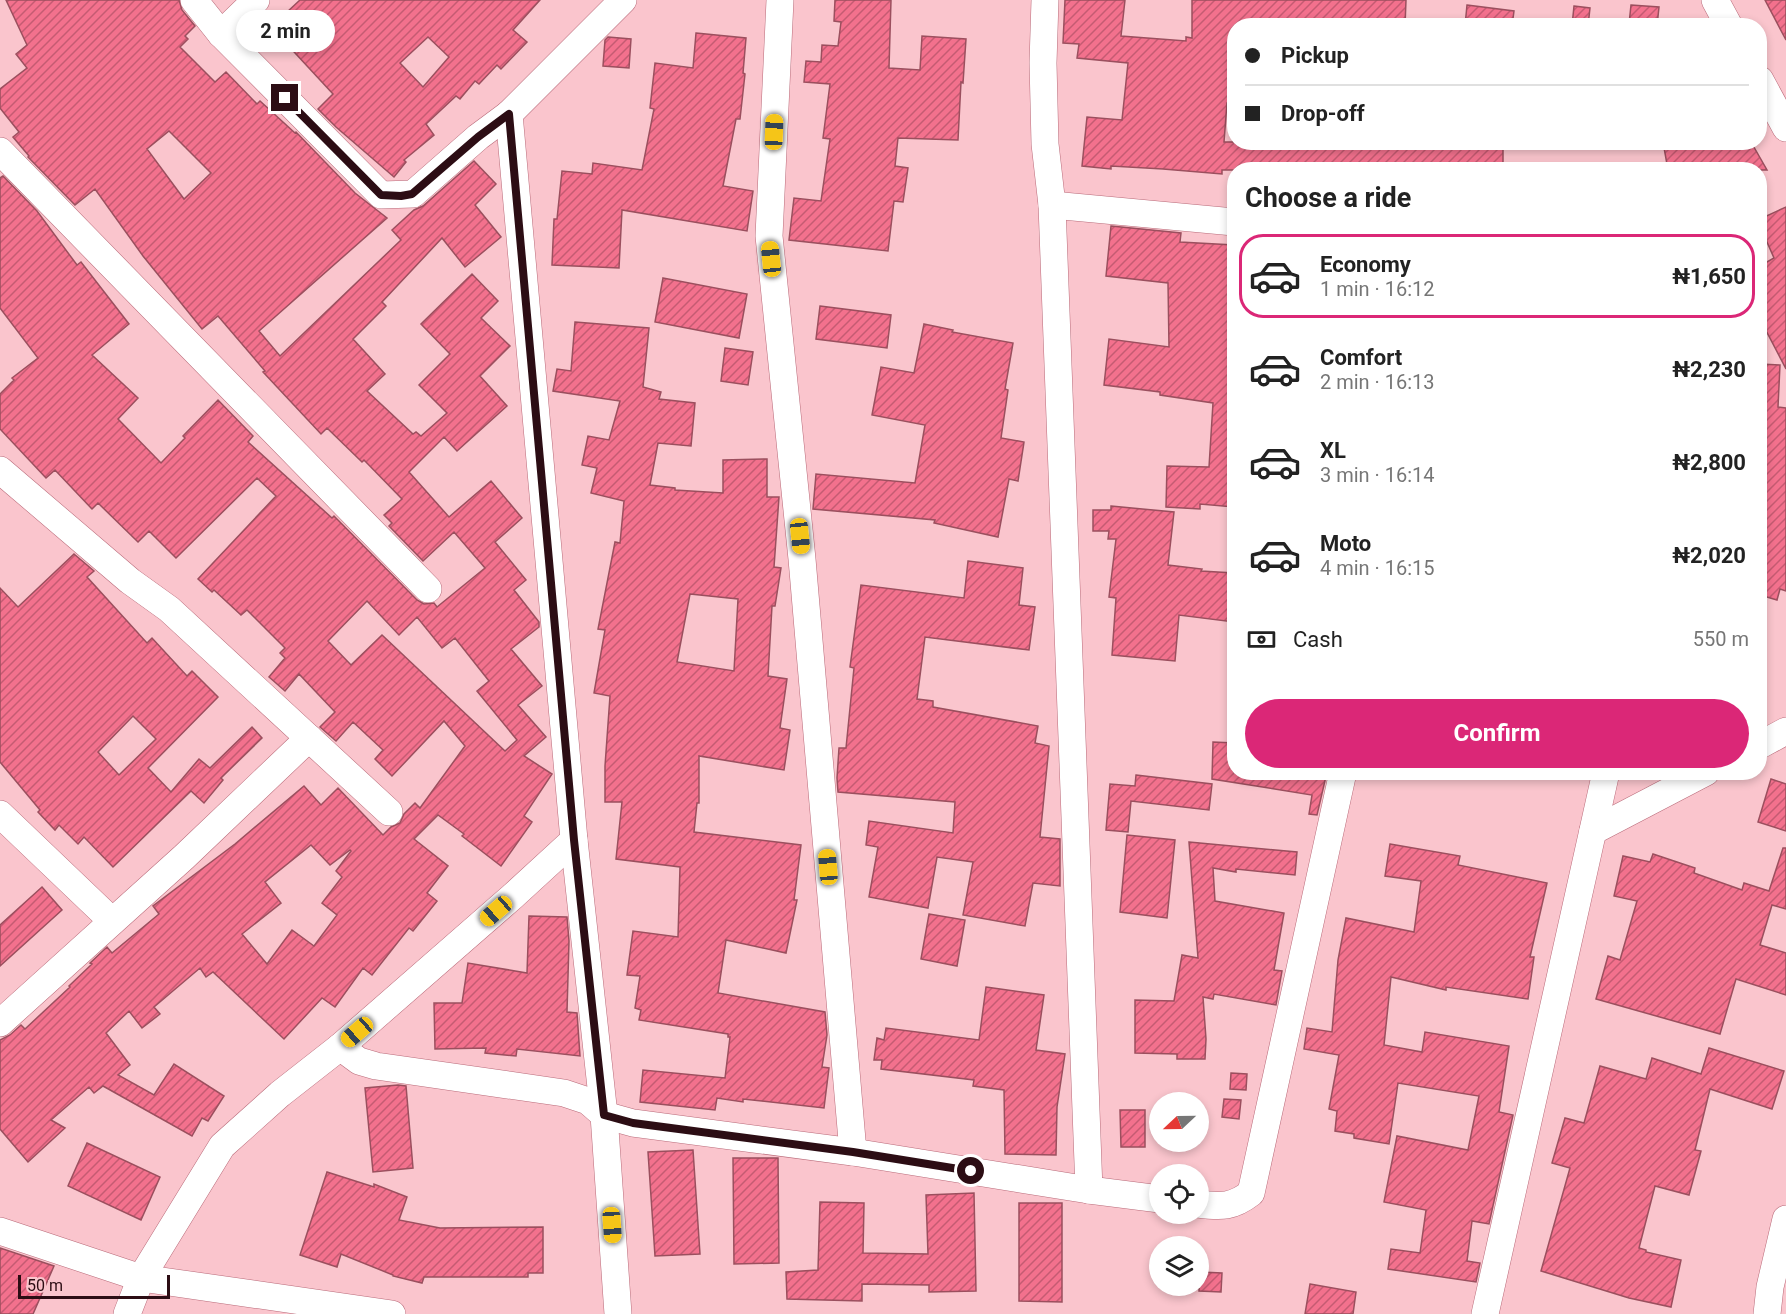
<!DOCTYPE html>
<html lang="en">
<head>
<meta charset="utf-8">
<style>
	body { margin:0; font-family:Roboto,sans-serif; background:#f2f2f2; color:#222; height:100vh; display:flex; flex-direction:column; font-size:22px; white-space:nowrap }
	* { box-sizing:border-box; margin:0 }
	p { font-size:20px; color:#767676 }
	.icon { flex:none; width:33px; height:33px; fill:none; stroke:currentColor; stroke-width:2; stroke-linecap:round; stroke-linejoin:round }
	.map { position:relative; flex:1; overflow:hidden }
	.drawer { position:absolute; left:1227px; top:162px; width:540px; height:618px; display:flex; flex-direction:column; background:#fff; border-radius:24px; box-shadow:0 3px 9px #0003 }
	.drawer>* { flex:none }
	.banner { position:absolute; left:1227px; top:18px; width:540px; height:132px; border-radius:24px; box-shadow:0 3px 9px #0003; display:grid; align-content:center; height:132px; padding:0 18px; background:#fff }
	.needle { width:39px; rotate:248deg }
	.fabs { position:absolute; left:1149px; top:1092px; display:grid; gap:12px }
	.fabs a { display:grid; place-items:center; width:60px; height:60px; border-radius:50%; background:#fff; box-shadow:0 3px 9px #0003; font-size:30px }
	.scale { position:absolute; left:18px; bottom:15px; width:152px; box-sizing:border-box; padding-left:6px; border:3px solid #2c0d14; border-top:0; font-size:16px; line-height:21px; white-space:nowrap; color:#2c0d14; -webkit-text-stroke:4px #fac5cd; paint-order:stroke }
	.end { position:absolute; width:27px; height:27px; margin:-14px; border:8px solid #2c0d14; background:#fff; box-shadow:0 0 0 3px #fff }
	.from { border-radius:50% }
	.bubble { position:absolute; height:42px; border-radius:21px; background:#fff; box-shadow:0 3px 9px #0003; font-size:20px; font-weight:700; line-height:42px; text-align:center }
	.car { position:absolute; width:18px; height:36px; margin:-18px -9px; border-radius:8px; box-shadow:0 0 4px 2px #0007; background:linear-gradient(#f5c518 24%,#345 0 40%,#f5c518 0 76%,#345 0 86%,#f5c518 0) }
	.banner b { display:flex; align-items:center; gap:21px; height:57px; font-size:22px }
	.banner b+b { border-top:2px solid #e0e0e0 }
	.banner i { width:15px; height:15px; background:#222 }
	ul { padding:0; list-style:none }
	li { display:flex; align-items:center; gap:18px; height:84px; margin:0 12px 9px; padding:0 6px; border:3px solid transparent; border-radius:24px }
	li div { flex:1 }
	li b { display:block; font-size:22px }
	li em { font-style:normal; font-weight:700 }
	li.active { border-color:#db2777 }
	li>.icon { width:54px; height:54px; stroke-width:1.5 }
	h2 { padding:0 18px; font-size:27px; line-height:72px }
	.pay { display:flex; align-items:center; gap:15px; height:66px; padding:0 18px; font-size:22px }
	.pay p { margin-inline-start:auto }
	.cta { display:flex; gap:12px; margin-top:auto; padding:12px 18px }
	.cta a { flex:1; height:69px; border-radius:36px; background:#db2777; color:#fff; font-size:24px; font-weight:700; line-height:69px; text-align:center }
	.map>svg:first-child { display:block }
</style>
</head>
<body>
<div class="map">
<svg width="1786" height="1314" viewBox="0 0 1786 1314">
	<defs>
		<pattern id="building-hatch" width="6" height="6" patternUnits="userSpaceOnUse" patternTransform="scale(1.5)"><rect width="6" height="6" fill="#f3718d"/><path d="M-1 1l2-2M0 6l6-6M5 7l2-2" fill="none" stroke="#c55b72"/></pattern>
	</defs>
	<rect width="100%" height="100%" fill="#fac5cd"/>
	<g fill="url(#building-hatch)" stroke="#9b4f5e" stroke-width="1.5" fill-rule="evenodd">
		<path d="M6 0H179L182 10 195 26 185 36 188 39 180 47 215 82 226 72 257 104 260 101 295 133 296 132 355 193 387 218 259 331 280 356 401 240 392 230 414 210 423 206 474 161 496 184 475 205 501 237 465 267 442 238 382 302 386 306 353 339 385 374 367 391 413 434 416 432 421 436 447 413 419 385 450 354 421 324 472 274 498 301 481 318 510 346 480 376 507 406 457 451 444 437 409 472 449 517 491 481 522 518 495 542 526 580 514 590 539 622V627L511 649 542 686 518 705 546 737 524 756 552 774 524 816 532 822 501 866 462 836 464 834 438 815 414 839 448 866 427 893 437 901 413 931 409 928 372 975 363 968 335 1007 322 998 284 1039 213 972 206 977 200 968 154 1007 160 1014 142 1028 129 1011 106 1033 130 1065 118 1075 154 1095 174 1064 224 1096 208 1121 202 1118 192 1136 103 1086 94 1093 89 1087 51 1120 65 1128 28 1162 0 1129V1040L10 1035 21 1025 25 1029 70 987 69 986 92 964 90 963 107 947 112 953 159 914 153 906 235 844 304 786 321 805 338 788 383 835 391 827 400 823 404 814 415 803 420 808 465 746 444 721 392 776 375 759 383 750 353 722 336 741 320 727 335 712 299 674 285 691 269 677 285 658 280 653 285 648 247 610 241 615 214 590 212 592 198 579 276 496 257 478 176 558 149 531 138 542 98 503 92 509 55 470 46 478 0 429V394L14 380 12 378 38 358 0 308V178L3 176 37 211 77 265 81 262 129 324 92 355 138 398 118 419 161 463 185 438 183 436 218 400 253 436 248 442 332 518 334 516 417 600 424 604 434 603 437 607 485 568 454 532 423 561 389 526 392 523 384 515 402 499 364 460 362 462 327 428 321 434 263 372 265 371 218 316 202 329 143 256 95 189 75 205 28 157 29 156 13 137 19 132 0 108V89L27 68 16 54 27 45ZM169 131 211 173 184 199 147 149ZM367 601 399 635 417 617 442 648 455 638 489 681 477 691 517 740 505 751 382 635 351 665 328 641ZM311 845 330 865 350 850 351 851 336 871 342 877 322 903 337 915 314 946 292 930 267 964 242 934 281 903 265 882Z"/>
		<path d="M300 0H540L513 30 527 42 501 69 497 65 479 84 475 81 460 99 456 96 426 124 434 135 404 160 406 162 394 177 336 127 318 109 333 94 271 27ZM428 37 449 57 423 87 400 63Z"/>
		<polygon points="835,0 891,0 889,68 920,70 922,36 966,39 963,83 961,82 958,140 898,138 895,166 908,168 903,202 894,201 888,251 789,240 794,198 821,201 830,139 823,138 830,84 804,82 806,61 821,62 822,45 838,46 841,22 834,21"/>
		<polygon points="1065,0 1125,0 1121,36 1186,41 1186,37 1192,38 1192,0 1406,0 1405,26 1234,26 1234,104 1227,103 1224,142 1503,142 1503,170 1222,170 1222,174 1163,169 1111,166 1111,169 1082,166 1087,117 1122,120 1128,63 1077,58 1079,44 1063,43"/>
		<polygon points="1765,0 1786,0 1786,40"/>
		<polygon points="1467,5 1514,11 1512,26 1465,26"/>
		<polygon points="1631,5 1659,7 1657,26 1629,24"/>
		<polygon points="1574,6 1590,8 1588,26 1572,26"/>
		<polygon points="696,33 746,38 743,73 745,74 740,119 736,119 723,186 753,191 747,231 622,210 619,268 552,265 554,219 557,219 562,171 592,174 593,163 642,170 654,109 650,108 655,63 693,68"/>
		<polygon points="608,37 631,39 629,68 603,66 605,40"/>
		<polygon points="1663,142 1751,142 1767,170 1668,170"/>
		<polygon points="1786,207 1786,369 1760,319 1760,266 1774,258 1760,226 1760,219"/>
		<polygon points="1111,226 1181,233 1180,242 1234,245 1234,507 1200,504 1200,509 1166,507 1167,466 1209,467 1213,403 1160,395 1160,392 1104,385 1109,339 1169,347 1168,283 1106,276"/>
		<polygon points="663,278 747,294 739,338 655,322"/>
		<polygon points="820,306 891,315 887,348 816,339"/>
		<path d="M575 322 649 328 643 387 661 392 659 399 695 403 691 446 658 443 650 485 675 488V490L723 493V460L767 459V497H779L774 567 781 568 775 606H772L768 676 787 679 780 728 790 730 784 770 699 756V803H697L694 832 801 845 794 900H797L786 953 726 940 718 993 825 1012 827 1035 822 1067 829 1068 824 1108 743 1099V1102L717 1098 715 1110 640 1102 643 1070 725 1078 730 1037H728V1034L639 1020 641 1010 635 1008 640 976 627 975 633 931 678 937 680 867 616 859 622 802H605V766L610 696 594 693 605 630 598 629 615 542 620 543 624 501 591 493 597 468 582 465 588 436 609 440 620 401 553 391 557 369 571 371ZM690 594 738 599 734 671 677 662Z"/>
		<polygon points="924,324 953,330 952,332 1013,343 1005,389 1008,390 1001,438 1024,442 1018,481 1009,479 998,537 934,523 935,520 813,509 816,474 915,483 925,425 872,415 881,367 914,373"/>
		<polygon points="725,348 753,352 748,385 721,381"/>
		<polygon points="1760,364 1780,365 1778,407 1786,408 1786,591 1780,589 1777,600 1760,595"/>
		<polygon points="1111,506 1174,512 1168,565 1202,569 1201,571 1234,573 1234,622 1179,615 1175,661 1112,655 1116,598 1109,597 1116,539 1108,539 1109,531 1093,531 1093,510 1111,510"/>
		<path d="M74 554 94 571 87 577 147 643 152 638 187 676 192 671 218 697 148 768 171 792 199 759 210 768 252 727 262 738 221 778 223 780 204 803 191 791 113 867 84 837 78 844 59 825 55 830 38 812 40 810 0 762V588L18 607ZM133 716 156 739 119 775 98 752Z"/>
		<polygon points="968,561 1023,568 1019,605 1035,607 1029,650 925,637 917,699 933,701 933,707 1038,726 1035,743 1049,746 1040,837 1060,839 1060,886 1033,883 1025,926 963,915 973,862 937,857 928,908 869,897 878,847 866,845 869,821 953,833 955,802 838,792 837,778 839,748 846,748 854,668 850,667 861,585 964,598"/>
		<polygon points="1213,742 1234,743 1234,772 1327,772 1317,815 1309,814 1312,795 1212,779"/>
		<polygon points="1136,775 1212,784 1209,810 1131,801 1128,832 1106,830 1110,784 1135,786"/>
		<polygon points="1771,779 1786,784 1786,831 1758,822"/>
		<polygon points="1127,835 1175,840 1167,918 1120,912"/>
		<polygon points="1189,842 1297,852 1295,875 1236,869 1236,872 1213,868 1215,901 1284,913 1274,970 1282,971 1276,1005 1214,994 1213,999 1203,997 1206,1039 1205,1059 1177,1059 1177,1054 1135,1053 1135,1000 1174,1001 1182,955 1198,958"/>
		<polygon points="1390,844 1460,856 1458,865 1547,883 1530,957 1534,957 1528,999 1446,987 1446,990 1391,977 1384,1045 1422,1052 1425,1032 1509,1046 1499,1112 1513,1115 1489,1224 1472,1221 1467,1261 1480,1263 1476,1282 1388,1269 1391,1249 1420,1253 1426,1210 1384,1202 1397,1136 1468,1150 1479,1096 1398,1083 1389,1144 1354,1138 1354,1134 1335,1131 1337,1111 1329,1109 1339,1055 1304,1049 1307,1028 1332,1032 1338,960 1346,918 1414,932 1421,881 1385,876"/>
		<polygon points="1783,848 1786,848 1786,909 1772,905 1760,945 1786,953 1786,995 1736,979 1720,1034 1596,999 1608,956 1620,960 1637,901 1614,896 1623,856 1650,862 1653,854 1695,868 1694,873 1742,890 1744,883 1769,891"/>
		<polygon points="42,887 62,910 0,966 0,925"/>
		<polygon points="929,914 965,920 957,966 921,959"/>
		<polygon points="529,916 567,917 569,941 567,1012 577,1013 580,1056 517,1049 516,1056 485,1053 486,1048 435,1049 434,1003 462,1003 468,963 527,973"/>
		<polygon points="986,987 1044,995 1036,1050 1065,1054 1057,1107 1056,1155 1005,1154 1004,1090 973,1086 974,1080 881,1069 882,1060 874,1060 877,1038 884,1040 886,1028 979,1040"/>
		<polygon points="1709,1048 1784,1071 1772,1109 1710,1089 1695,1150 1701,1151 1689,1195 1655,1186 1639,1248 1646,1250 1646,1252 1681,1260 1671,1307 1629,1298 1541,1271 1570,1168 1552,1163 1565,1118 1584,1123 1600,1066 1646,1079 1652,1058 1701,1074"/>
		<polygon points="1231,1073 1247,1074 1246,1090 1230,1089"/>
		<polygon points="398,1085 406,1086 413,1168 373,1172 365,1088"/>
		<polygon points="1224,1099 1241,1100 1239,1119 1222,1117"/>
		<polygon points="1120,1110 1145,1110 1145,1147 1121,1147"/>
		<polygon points="87,1143 160,1177 141,1220 68,1186"/>
		<polygon points="693,1150 700,1254 655,1256 648,1152"/>
		<polygon points="733,1158 778,1158 779,1263 734,1264"/>
		<polygon points="327,1172 374,1187 374,1184 407,1197 399,1220 440,1228 543,1227 543,1273 528,1273 528,1277 424,1277 422,1283 393,1276 393,1275 341,1254 337,1267 300,1255"/>
		<polygon points="974,1193 976,1291 929,1292 929,1285 862,1284 862,1301 787,1299 786,1272 818,1270 820,1202 864,1203 863,1253 928,1254 926,1195"/>
		<polygon points="1019,1203 1062,1203 1062,1302 1019,1301"/>
		<polygon points="0,1248 54,1266 33,1314 0,1314"/>
		<polygon points="1200,1272 1222,1273 1221,1292 1199,1291"/>
		<polygon points="1310,1284 1356,1292 1353,1314 1305,1314"/>
	</g>
	<g fill="none" stroke-linecap="round" stroke-linejoin="round">
		<g stroke="#b96a79" stroke-width="28">
			<g id="minor">
				<polyline points="194,0 221,34 381,195 413,194 478,137 509,114"/>
				<polyline points="780,0 769,236 802,559 853,1152"/>
				<polyline points="1045,0 1043,63 1045,144 1052,205 1089,1190"/>
				<polyline points="1715,0 1729,26"/>
				<polyline points="221,34 256,0"/>
				<polyline points="1760,80 1786,128"/>
				<polyline points="0,151 428,589"/>
				<polyline points="1052,205 1234,222"/>
				<polyline points="0,470 130,581 169,609 389,812"/>
				<polyline points="1760,745 1786,731"/>
				<polyline points="0,814 111,920"/>
				<polyline points="1593,831 1706,772"/>
				<polyline points="0,1023 184,857 309,738"/>
				<polyline points="340,1047 359,1061 376,1066 564,1093 588,1101 604,1115 633,1123 853,1152 1089,1190 1160,1199"/>
				<path d="M1198 1204C1222 1207 1233 1207 1251 1193L1343 772"/>
				<polyline points="0,1231 141,1278 392,1314"/>
				<polyline points="127,1314 141,1278 222,1146 280,1094 340,1047 513,896 574,840"/>
				<polyline points="618,1314 604,1115 574,840 509,114 623,0"/>
				<polyline points="1485,1314 1606,772"/>
				<polyline points="1767,1314 1770,1287 1786,1219"/>
			</g>
		</g>
		<use href="#minor" stroke="#fff" stroke-width="27"/>
	</g>
	<g fill="none" stroke-linecap="round" stroke-linejoin="round">
		<polyline stroke="#2c0d14" stroke-width="8" points="285,98 381,195 401,196 412,194 478,137 509,114 574,840 604,1115 633,1123 853,1152 971,1171"/>
	</g>
</svg>
<div class="fabs">
<a><svg class="needle" viewBox="-14 -14 28 28"><path d="M0-13l5 13h-10z" fill="#e53935"/><path d="M0 13l5-13h-10z" fill="#767676"/></svg></a>
<a><svg class="icon" aria-label="locate" viewBox="0 0 24 24"><circle cx="12" cy="12" r="6"/><path d="M12 2v4M12 18v4M2 12h4M18 12h4"/></svg></a>
<a><svg class="icon" aria-label="layers" viewBox="0 0 24 24"><path d="M12 4l9 5-9 5-9-5zM3 14l9 5 9-5"/></svg></a>
</div>
<div class="scale">50 m</div>
<i class="end from" style="left:971px;top:1171px"></i>
<i class="end" style="left:285px;top:98px"></i>
<div class="bubble" style="left:236px;top:10px;width:99px">2 min</div>
<i class="car" style="left:774px;top:132px;rotate:2deg"></i>
<i class="car" style="left:771px;top:259px;rotate:354deg"></i>
<i class="car" style="left:800px;top:536px;rotate:174deg"></i>
<i class="car" style="left:828px;top:867px;rotate:355deg"></i>
<i class="car" style="left:496px;top:911px;rotate:229deg"></i>
<i class="car" style="left:357px;top:1032px;rotate:229deg"></i>
<i class="car" style="left:612px;top:1225px;rotate:176deg"></i>
<div class="banner">
<b><i class="from"></i>Pickup</b>
<b><i></i>Drop-off</b>
</div>
<section class="drawer">
<h2>Choose a ride</h2>
<ul>
<li class="active"><svg class="icon" aria-label="car" viewBox="0 0 24 24"><path d="M5 17H2v-5l4-1 3-4h7l3 4 3 1v5h-3M9 17h6M6 11h13"/><circle cx="7" cy="17" r="2"/><circle cx="17" cy="17" r="2"/></svg><div><b>Economy</b><p>1 min · 16:12</p></div><em>₦1,650</em></li>
<li><svg class="icon" aria-label="car" viewBox="0 0 24 24"><path d="M5 17H2v-5l4-1 3-4h7l3 4 3 1v5h-3M9 17h6M6 11h13"/><circle cx="7" cy="17" r="2"/><circle cx="17" cy="17" r="2"/></svg><div><b>Comfort</b><p>2 min · 16:13</p></div><em>₦2,230</em></li>
<li><svg class="icon" aria-label="car" viewBox="0 0 24 24"><path d="M5 17H2v-5l4-1 3-4h7l3 4 3 1v5h-3M9 17h6M6 11h13"/><circle cx="7" cy="17" r="2"/><circle cx="17" cy="17" r="2"/></svg><div><b>XL</b><p>3 min · 16:14</p></div><em>₦2,800</em></li>
<li><svg class="icon" aria-label="car" viewBox="0 0 24 24"><path d="M5 17H2v-5l4-1 3-4h7l3 4 3 1v5h-3M9 17h6M6 11h13"/><circle cx="7" cy="17" r="2"/><circle cx="17" cy="17" r="2"/></svg><div><b>Moto</b><p>4 min · 16:15</p></div><em>₦2,020</em></li>
</ul>
<div class="pay"><svg class="icon" aria-label="cash" viewBox="0 0 24 24"><path d="M3 7h18v10H3z"/><circle cx="12" cy="12" r="2"/></svg>Cash<p>550 m</p></div>
<div class="cta"><a>Confirm</a></div>
</section>
</div>
</body>
</html>
